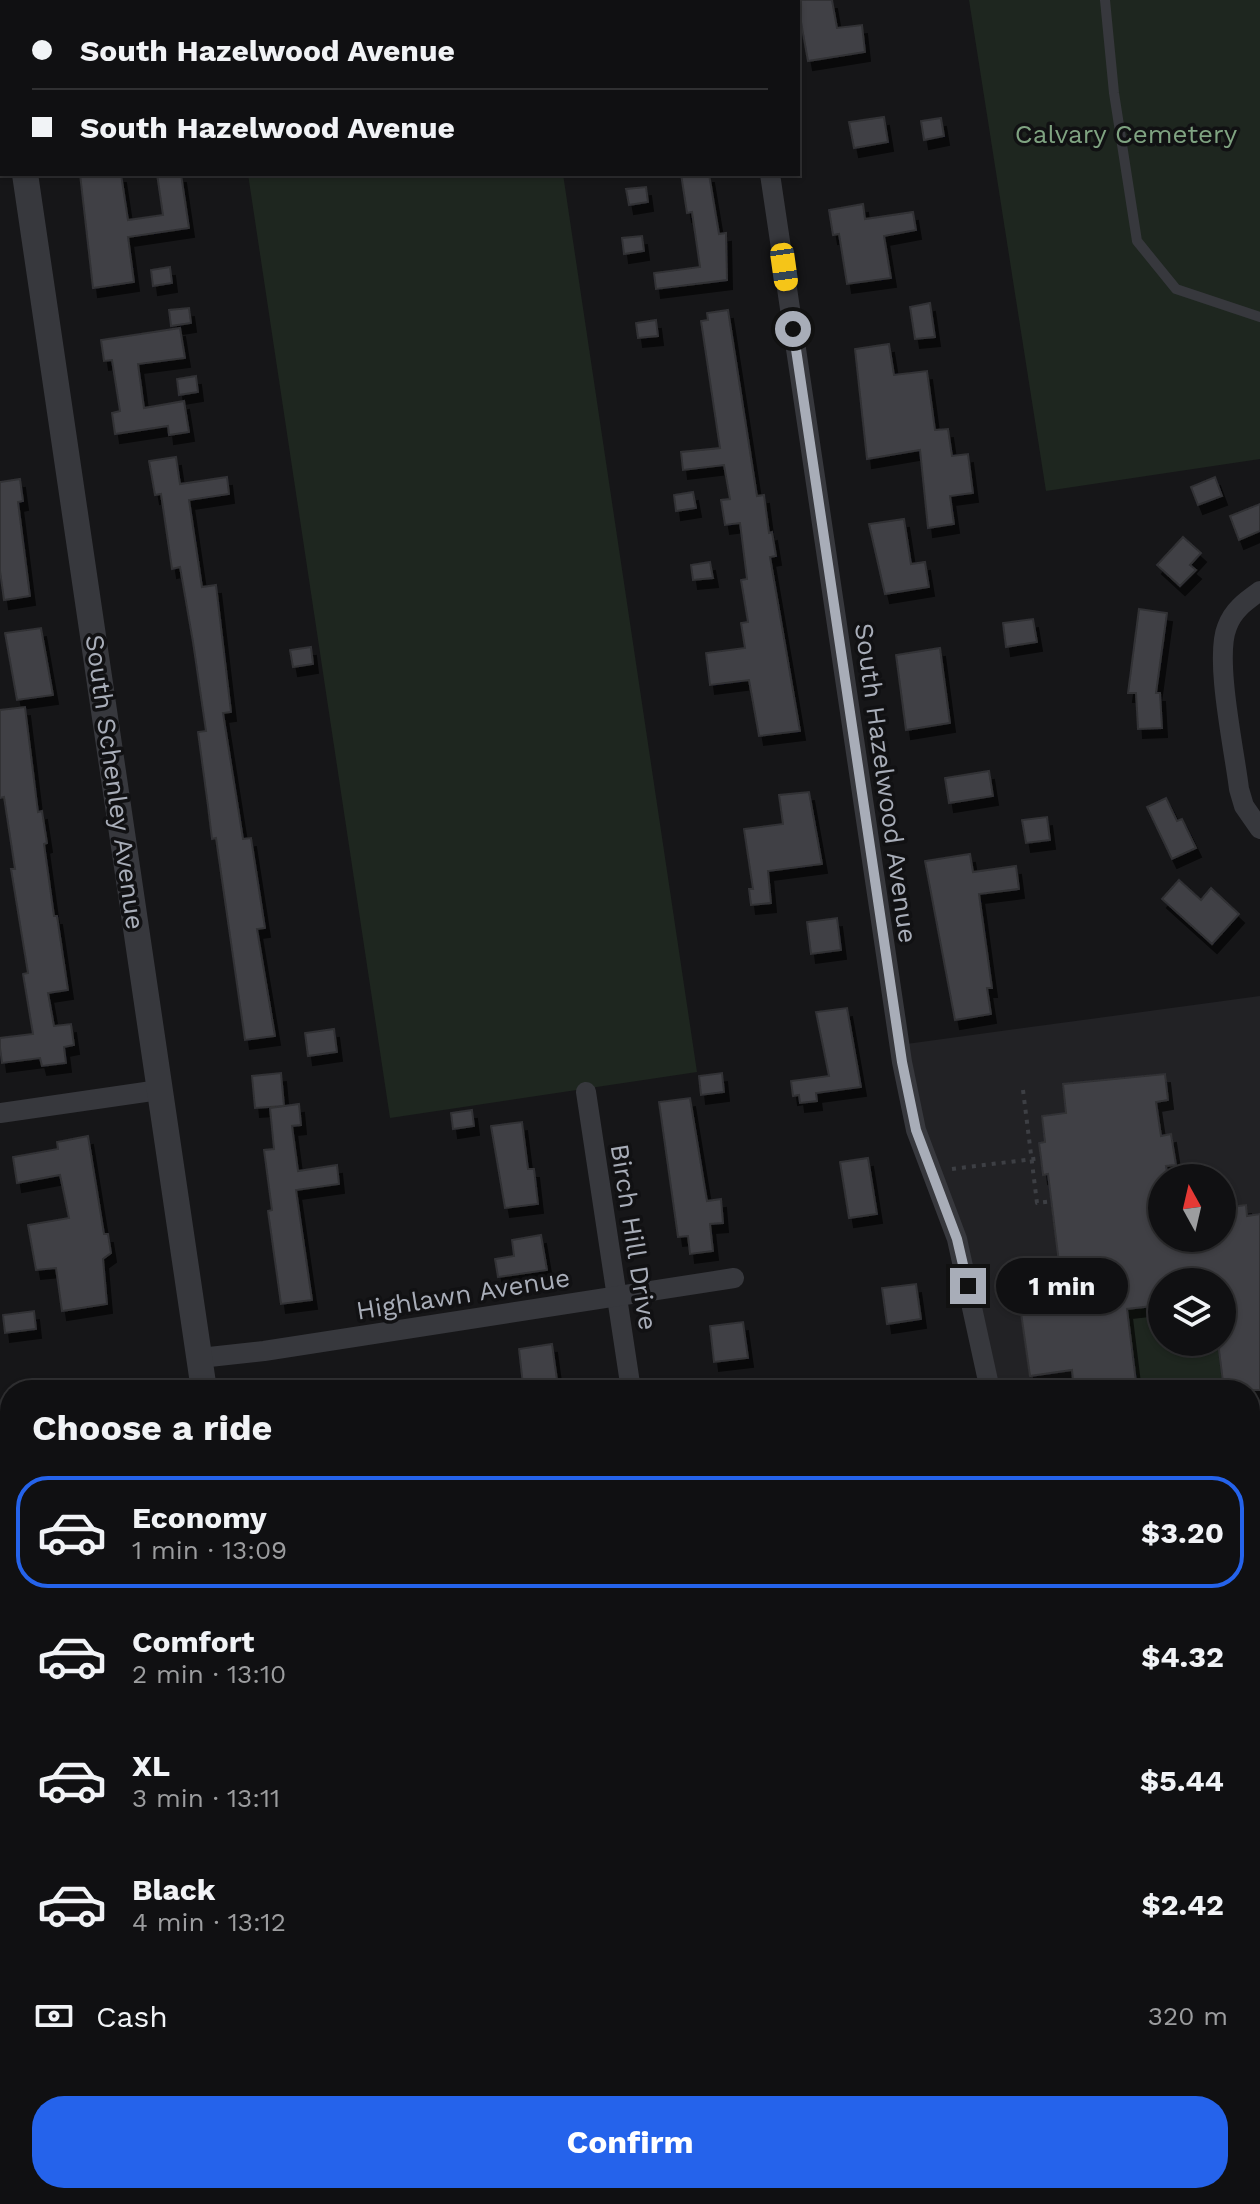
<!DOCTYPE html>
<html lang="en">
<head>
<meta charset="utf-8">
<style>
	body { margin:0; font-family:"Work Sans",sans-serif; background:#19191b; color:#f1f3f6; height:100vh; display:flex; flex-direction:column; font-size:30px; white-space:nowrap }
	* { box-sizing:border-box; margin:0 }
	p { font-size:26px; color:#9c9d9f }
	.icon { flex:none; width:44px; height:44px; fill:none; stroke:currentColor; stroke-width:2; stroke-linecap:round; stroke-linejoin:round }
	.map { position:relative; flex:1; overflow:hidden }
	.drawer { position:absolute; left:0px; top:1380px; width:1260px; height:824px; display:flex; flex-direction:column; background:#101012; border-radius:32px 32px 0 0; box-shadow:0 2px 6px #0004,0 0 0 2px #303032 }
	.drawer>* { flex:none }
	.hud { position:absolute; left:0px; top:0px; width:800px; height:176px; box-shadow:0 2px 6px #0004,0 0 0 2px #303032; display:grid; align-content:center; height:176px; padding:0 32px; background:#101012 }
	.needle { width:52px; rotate:352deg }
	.tools { position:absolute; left:1148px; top:1164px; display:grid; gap:16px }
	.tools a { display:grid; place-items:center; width:88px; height:88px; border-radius:50%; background:#101012; box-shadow:0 2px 6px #0004,0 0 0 2px #303032; font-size:40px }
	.end { position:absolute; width:36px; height:36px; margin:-18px; border:10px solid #a8adb8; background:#111; box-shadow:0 0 0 4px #111 }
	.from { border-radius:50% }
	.bubble { position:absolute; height:56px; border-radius:28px; background:#101012; box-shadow:0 2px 6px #0004,0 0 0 2px #303032; font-size:26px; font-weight:700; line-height:56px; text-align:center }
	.car { position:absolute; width:24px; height:48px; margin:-24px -12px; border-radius:10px; box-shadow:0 0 6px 2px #0007; background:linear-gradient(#f5c518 24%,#345 0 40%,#f5c518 0 76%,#345 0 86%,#f5c518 0) }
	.hud b { display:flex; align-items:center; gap:28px; height:76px; font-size:30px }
	.hud b+b { border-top:2px solid #303032 }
	.hud i { width:20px; height:20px; background:#f1f3f6 }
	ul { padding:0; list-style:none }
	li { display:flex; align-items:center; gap:24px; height:112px; margin:0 16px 12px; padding:0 16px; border:4px solid transparent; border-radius:32px }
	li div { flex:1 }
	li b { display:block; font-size:30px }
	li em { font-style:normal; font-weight:700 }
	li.current { border-color:#2563eb }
	li>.icon { width:72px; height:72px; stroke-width:1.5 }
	h2 { padding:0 32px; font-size:36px; line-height:96px }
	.pay { display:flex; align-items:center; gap:20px; height:88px; padding:0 32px; font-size:30px }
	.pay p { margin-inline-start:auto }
	.button { display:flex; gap:16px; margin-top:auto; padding:16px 32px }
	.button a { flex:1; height:92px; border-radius:32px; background:#2563eb; color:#fff; font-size:32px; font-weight:700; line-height:92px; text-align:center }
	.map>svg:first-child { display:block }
</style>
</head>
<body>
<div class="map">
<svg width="1260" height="2204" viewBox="0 0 1260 2204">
	<defs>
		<filter id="shadow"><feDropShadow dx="5" dy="9" stdDeviation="0" flood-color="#0009"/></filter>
	</defs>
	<rect width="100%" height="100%" fill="#161618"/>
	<path fill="#222225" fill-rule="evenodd" d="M1260 996V1576L1250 1577V1390H990L899 1045ZM1162 1178H1222V1238H1162ZM1162 1282H1222V1342H1162Z"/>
	<g fill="#1e261f">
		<polygon points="969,0 1260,0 1260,459 1046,491"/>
		<polygon points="248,174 563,174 697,1072 390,1118"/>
		<polygon points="1162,1305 1162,1342 1194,1342 1196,1351 1219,1348 1224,1390 1137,1390 1127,1309"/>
		<polygon points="0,1948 10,2018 0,2020"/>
	</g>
	<g fill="#404145" stroke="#303034" stroke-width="2" filter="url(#shadow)">
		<polygon points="797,0 832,0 837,28 862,25 865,52 808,61"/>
		<polygon points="884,117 888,142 854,148 849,122"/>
		<polygon points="941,118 944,136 924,140 921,121"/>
		<polygon points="80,174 121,174 128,220 163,215 157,174 181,174 189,228 128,237 134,282 93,288"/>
		<polygon points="681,174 709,174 719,234 726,233 727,280 656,289 654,273 700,267 692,212 687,213"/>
		<polygon points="646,187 648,202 629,205 626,189"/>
		<polygon points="863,204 865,219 913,212 916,230 884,236 891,278 847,284 839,234 833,235 829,210"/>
		<polygon points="642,236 644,251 624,254 622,238"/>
		<polygon points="170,267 172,283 153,286 151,270"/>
		<polygon points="930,303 935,337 915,339 910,307"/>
		<polygon points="189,308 191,323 171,326 169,310"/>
		<polygon points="728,310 757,496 764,495 769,533 772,532 776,556 770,557 800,731 759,736 749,680 710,685 706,653 745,648 741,623 748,622 741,580 747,579 740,523 725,525 721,500 730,499 724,465 683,470 681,452 720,448 701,321 708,320 707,313"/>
		<polygon points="656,320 658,336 638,338 636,323"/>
		<polygon points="180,328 185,358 138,364 144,408 184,401 189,432 169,435 168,426 115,434 112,413 120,411 112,360 104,361 101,340"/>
		<polygon points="889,344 894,375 927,371 935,430 948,429 952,456 968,454 973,493 950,496 954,524 928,528 920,450 867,459 855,349"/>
		<polygon points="196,376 198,392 179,395 177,379"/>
		<polygon points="176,457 180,484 227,477 229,494 189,500 202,587 216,585 231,712 223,713 243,839 251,838 265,928 257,929 275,1036 245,1040 216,838 212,839 208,806 198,732 206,731 193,642 180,567 172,569 161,494 155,495 149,461"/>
		<polygon points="1215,477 1222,496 1198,505 1191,487"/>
		<polygon points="20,479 23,501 18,502 30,596 4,600 0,571 0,482"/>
		<polygon points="693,492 696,508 676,511 674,495"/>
		<polygon points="1260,504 1260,531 1239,540 1230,516"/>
		<polygon points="904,519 911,564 925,562 929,587 885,594 869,524"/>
		<polygon points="1183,537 1201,553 1190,565 1196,570 1180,586 1157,565"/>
		<polygon points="710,562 713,578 693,580 691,565"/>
		<polygon points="1139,609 1167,613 1156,693 1160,693 1162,728 1138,729 1136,693 1128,693"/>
		<polygon points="1033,619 1037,642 1006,647 1003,623"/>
		<polygon points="41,628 53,695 17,700 5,633"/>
		<polygon points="311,647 313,664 293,667 290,650"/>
		<polygon points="940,648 950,723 906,730 896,655"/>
		<polygon points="25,707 38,812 42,811 47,843 44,844 54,916 57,916 68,990 48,993 54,1026 71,1024 74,1045 64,1047 66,1063 42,1066 40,1058 2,1063 0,1048 0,1038 33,1034 23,974 28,973 11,869 15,869 4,797 0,798 0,710"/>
		<polygon points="989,771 993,796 949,803 945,778"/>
		<polygon points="809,792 822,864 768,871 771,903 751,905 749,889 753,889 744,829 783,824 779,795"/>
		<polygon points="1166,798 1177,821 1182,819 1196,848 1172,859 1147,807"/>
		<polygon points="1047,817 1050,840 1026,843 1022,820"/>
		<polygon points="970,854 973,872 1016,866 1019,889 979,894 992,988 987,988 991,1014 955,1020 925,861"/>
		<polygon points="1179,880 1201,900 1211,888 1239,914 1212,944 1162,899"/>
		<polygon points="837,918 841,950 811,954 807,922"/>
		<polygon points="847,1008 861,1087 816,1093 817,1101 800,1103 799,1095 793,1096 791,1081 829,1076 816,1012"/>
		<polygon points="334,1029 337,1052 308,1056 305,1033"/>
		<polygon points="281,1073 284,1106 255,1108 252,1076"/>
		<polygon points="722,1073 724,1092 701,1095 699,1076"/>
		<polygon points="1165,1074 1168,1100 1156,1102 1161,1136 1171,1134 1176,1165 1166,1166 1168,1178 1162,1178 1162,1238 1222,1238 1222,1208 1246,1205 1247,1216 1260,1214 1260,1390 1224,1390 1218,1342 1222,1342 1222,1282 1162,1282 1162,1305 1127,1309 1137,1390 1074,1390 1072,1370 1030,1376 1018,1292 1026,1291 1023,1268 1059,1263 1048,1174 1043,1175 1041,1158 1039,1143 1045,1142 1042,1116 1066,1113 1063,1084"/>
		<polygon points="690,1098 707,1201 721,1199 723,1223 710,1224 713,1251 690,1254 688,1236 678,1237 659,1102"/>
		<polygon points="299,1104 301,1125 292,1126 298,1171 337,1165 339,1184 296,1190 312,1300 281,1304 268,1211 272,1210 264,1150 274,1149 270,1108"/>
		<polygon points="472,1110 474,1126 453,1129 451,1113"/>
		<polygon points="522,1122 528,1169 534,1169 538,1204 505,1208 491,1126"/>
		<polygon points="88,1136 104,1234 108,1234 111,1253 103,1259 107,1304 62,1311 56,1268 36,1270 28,1225 69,1218 60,1175 17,1183 13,1157 58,1149 57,1142"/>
		<polygon points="868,1158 877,1214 849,1218 840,1162"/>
		<polygon points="541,1235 547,1270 498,1277 495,1259 514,1256 512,1240"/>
		<polygon points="916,1284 921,1319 887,1324 882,1288"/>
		<polygon points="34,1311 36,1329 5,1333 3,1315"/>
		<polygon points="743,1322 748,1358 714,1362 710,1326"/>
		<polygon points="552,1344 557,1380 523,1385 519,1349"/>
	</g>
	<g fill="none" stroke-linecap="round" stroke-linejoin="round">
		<g stroke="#3d3f44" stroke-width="4" stroke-dasharray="4 6" stroke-linecap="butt">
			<polyline points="1023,1090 1037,1203 1052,1201"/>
			<polyline points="952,1169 1041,1158"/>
		</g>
		<g stroke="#37383d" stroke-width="10">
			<polyline points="1105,0 1114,93 1137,241 1176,289 1260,317"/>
			<polyline points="0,129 2,128"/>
		</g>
		<g stroke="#37383d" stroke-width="20">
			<polyline points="744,0 744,2"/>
			<polyline points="770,174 902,1062 916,1130 957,1239 990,1390"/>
			<path d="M1260 591C1246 601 1233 610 1227 627 1214 659 1235 753 1239 789L1244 806 1260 829"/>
			<polyline points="586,1092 631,1390"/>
			<polyline points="0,1113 159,1090"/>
			<polyline points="200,1358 264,1351 734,1278"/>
			<polyline points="1250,1577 1260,1576"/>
			<polyline points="1250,1958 1260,1956"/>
			<polyline points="747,2194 748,2204"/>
			<polyline points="1127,2194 1129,2204"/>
		</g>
		<g stroke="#37383d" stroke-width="26">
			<polyline points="0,7 2,20"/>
			<polyline points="25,174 204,1390"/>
			<polyline points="317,2194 318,2204"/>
		</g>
	</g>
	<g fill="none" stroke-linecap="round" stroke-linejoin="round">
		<polyline stroke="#a8adb8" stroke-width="10" points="793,329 902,1062 916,1130 957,1239 968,1286"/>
	</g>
	<g text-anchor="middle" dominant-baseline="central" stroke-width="7" stroke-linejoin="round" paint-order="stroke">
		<g font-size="26" fill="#7fa381" stroke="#111113">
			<text x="1126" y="134">Calvary Cemetery</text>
		</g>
		<g font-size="26" fill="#a8adb8" stroke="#111113">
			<text transform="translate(115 782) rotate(82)">South Schenley Avenue</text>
			<text transform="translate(886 783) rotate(82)">South Hazelwood Avenue</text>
			<text transform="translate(634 1237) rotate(81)">Birch Hill Drive</text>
			<text transform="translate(463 1294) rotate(-9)">Highlawn Avenue</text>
		</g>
	</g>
</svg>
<div class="tools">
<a><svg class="needle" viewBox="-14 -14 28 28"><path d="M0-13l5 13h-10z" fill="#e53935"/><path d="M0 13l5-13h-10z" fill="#9c9d9f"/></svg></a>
<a><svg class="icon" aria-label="layers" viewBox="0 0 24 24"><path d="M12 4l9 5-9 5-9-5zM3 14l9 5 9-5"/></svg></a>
</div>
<i class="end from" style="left:793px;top:329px"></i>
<i class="end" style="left:968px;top:1286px"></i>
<div class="bubble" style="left:996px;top:1258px;width:132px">1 min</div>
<i class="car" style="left:784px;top:267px;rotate:172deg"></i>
<div class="hud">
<b><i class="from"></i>South Hazelwood Avenue</b>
<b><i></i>South Hazelwood Avenue</b>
</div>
<section class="drawer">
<h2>Choose a ride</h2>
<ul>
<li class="current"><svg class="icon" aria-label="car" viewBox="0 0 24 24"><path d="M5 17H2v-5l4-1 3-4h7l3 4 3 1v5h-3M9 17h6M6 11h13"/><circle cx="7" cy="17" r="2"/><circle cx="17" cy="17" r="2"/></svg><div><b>Economy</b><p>1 min · 13:09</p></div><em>$3.20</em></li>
<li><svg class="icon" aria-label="car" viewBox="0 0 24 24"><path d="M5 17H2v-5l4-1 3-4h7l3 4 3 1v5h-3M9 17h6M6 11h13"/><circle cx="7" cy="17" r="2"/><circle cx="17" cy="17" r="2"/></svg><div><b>Comfort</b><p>2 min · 13:10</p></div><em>$4.32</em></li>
<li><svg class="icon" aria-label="car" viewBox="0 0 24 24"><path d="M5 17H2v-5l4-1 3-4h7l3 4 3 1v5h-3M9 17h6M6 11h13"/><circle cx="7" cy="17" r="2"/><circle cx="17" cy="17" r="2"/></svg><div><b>XL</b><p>3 min · 13:11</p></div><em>$5.44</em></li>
<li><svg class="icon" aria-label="car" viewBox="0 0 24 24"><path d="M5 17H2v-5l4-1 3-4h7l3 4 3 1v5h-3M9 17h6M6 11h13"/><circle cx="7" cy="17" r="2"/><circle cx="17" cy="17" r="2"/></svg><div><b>Black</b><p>4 min · 13:12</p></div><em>$2.42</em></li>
</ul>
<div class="pay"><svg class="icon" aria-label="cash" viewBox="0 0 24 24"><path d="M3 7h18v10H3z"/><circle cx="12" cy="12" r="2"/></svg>Cash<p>320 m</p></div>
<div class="button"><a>Confirm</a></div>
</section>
</div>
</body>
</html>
